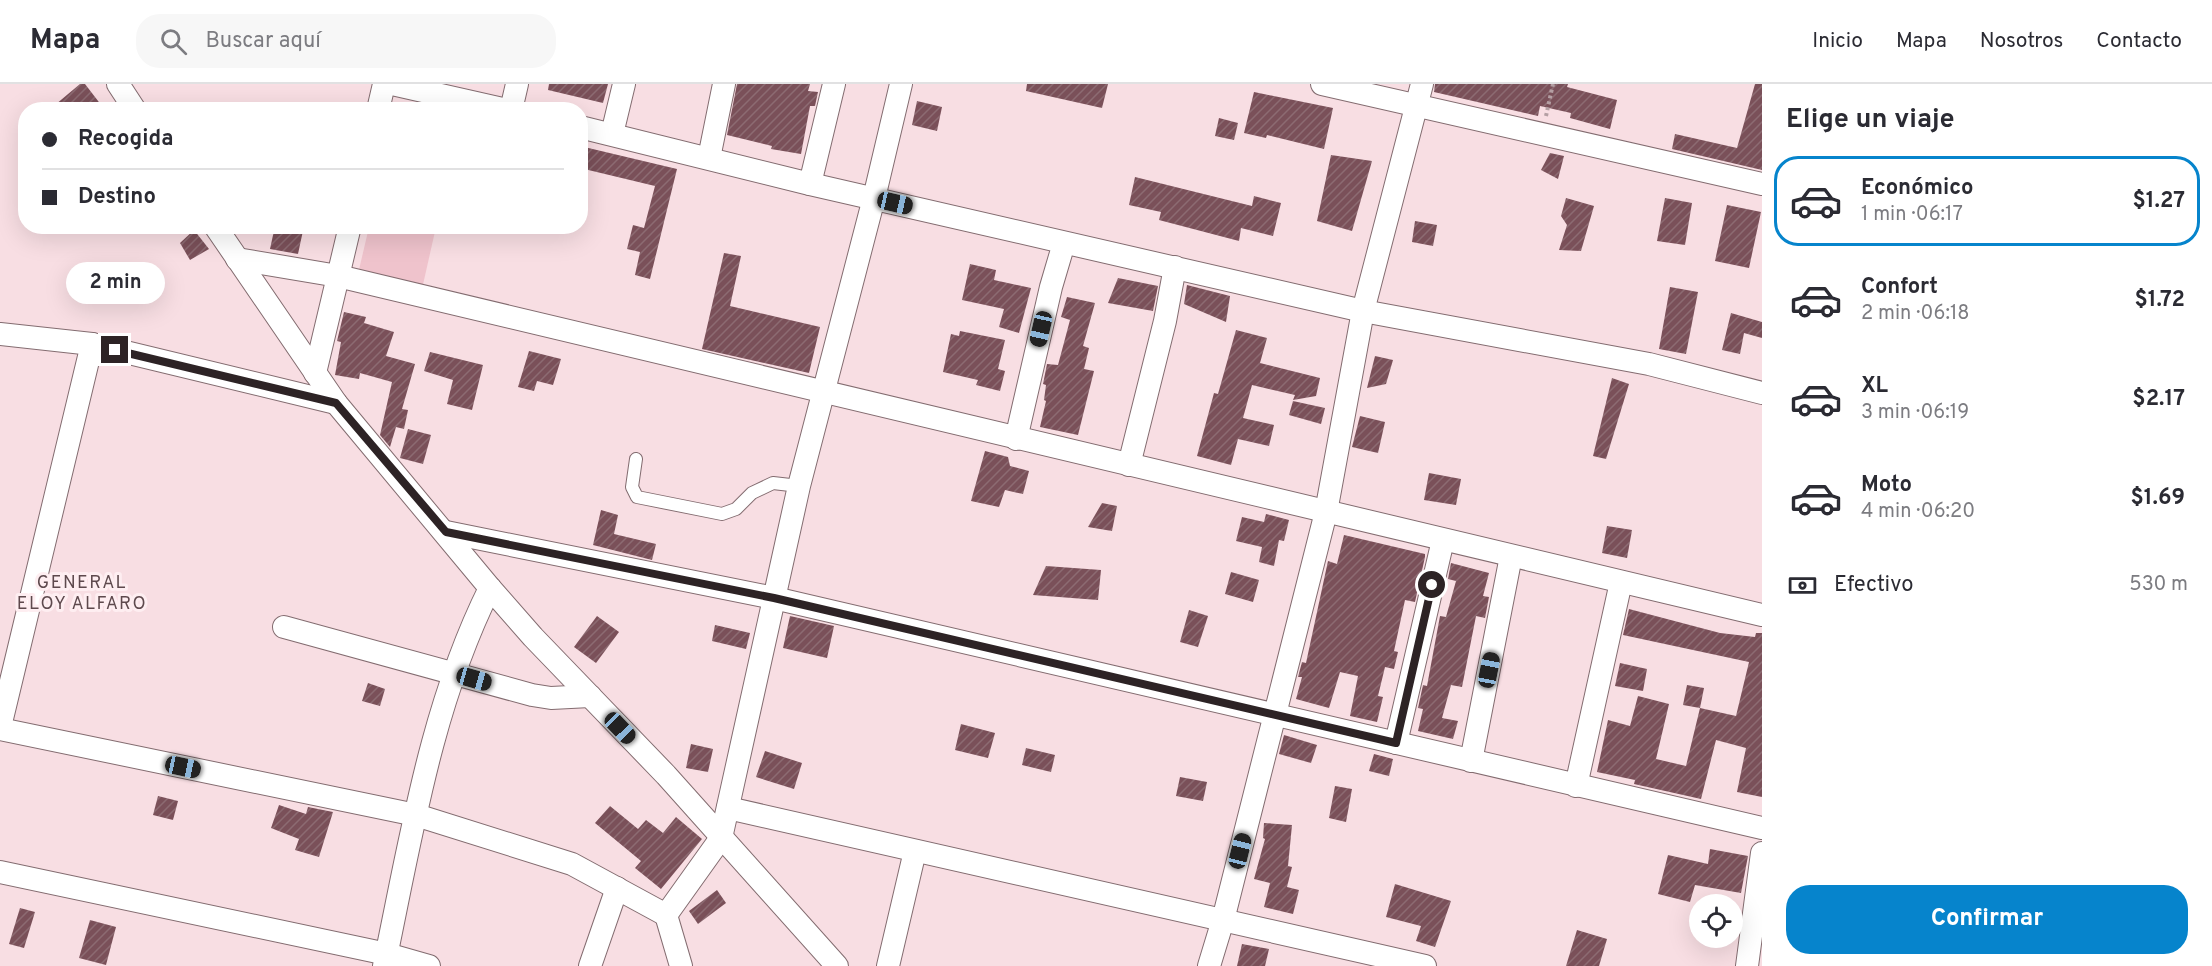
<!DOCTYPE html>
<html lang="es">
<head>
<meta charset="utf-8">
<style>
	body { margin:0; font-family:Overpass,sans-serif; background:#f7f7f7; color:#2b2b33; height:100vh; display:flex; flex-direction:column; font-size:22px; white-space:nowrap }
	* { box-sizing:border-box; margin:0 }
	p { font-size:20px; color:#7c7c81 }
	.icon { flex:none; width:33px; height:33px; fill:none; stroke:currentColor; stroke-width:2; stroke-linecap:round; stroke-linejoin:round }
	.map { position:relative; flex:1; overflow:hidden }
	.panel { display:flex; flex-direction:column; background:#fff; width:450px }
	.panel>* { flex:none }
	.hud { position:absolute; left:18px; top:18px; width:570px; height:132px; border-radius:24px; box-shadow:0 6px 24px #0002; display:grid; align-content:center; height:132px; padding:0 24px; background:#fff }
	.tools { position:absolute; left:1689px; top:810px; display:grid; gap:12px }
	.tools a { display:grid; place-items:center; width:54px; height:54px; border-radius:50%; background:#fff; box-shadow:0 6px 24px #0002; font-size:30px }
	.end { position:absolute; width:27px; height:27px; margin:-14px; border:8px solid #2d2325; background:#fff; box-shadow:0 0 0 3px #fff }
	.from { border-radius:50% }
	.bubble { position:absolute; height:42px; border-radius:21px; background:#fff; box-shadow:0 6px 24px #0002; font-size:20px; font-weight:700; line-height:42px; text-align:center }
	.car { position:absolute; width:18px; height:36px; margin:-18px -9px; border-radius:8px; box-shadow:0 0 4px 2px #0007; background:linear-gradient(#222 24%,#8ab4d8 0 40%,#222 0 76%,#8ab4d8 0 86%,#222 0) }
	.hud b { display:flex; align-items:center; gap:21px; height:57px; font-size:22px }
	.hud b+b { border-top:2px solid #e1e1e2 }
	.hud i { width:15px; height:15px; background:#2b2b33 }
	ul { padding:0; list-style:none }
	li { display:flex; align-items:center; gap:18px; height:90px; margin:0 12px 9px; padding:0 12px; border:3px solid transparent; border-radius:24px }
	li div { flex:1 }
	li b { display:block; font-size:22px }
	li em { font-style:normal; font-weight:700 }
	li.selected { border-color:#0684cc }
	li>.icon { width:54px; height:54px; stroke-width:1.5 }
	h2 { padding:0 24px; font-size:27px; line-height:72px }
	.pay { display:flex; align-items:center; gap:15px; height:66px; padding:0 24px; font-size:22px }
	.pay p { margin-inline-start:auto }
	.cta { display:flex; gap:12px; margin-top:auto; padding:12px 24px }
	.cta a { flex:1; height:69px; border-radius:24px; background:#0684cc; color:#fff; font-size:24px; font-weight:700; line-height:69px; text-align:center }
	header { display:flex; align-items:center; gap:36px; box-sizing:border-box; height:84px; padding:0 30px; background:#fff; border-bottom:2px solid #e1e1e2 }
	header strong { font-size:28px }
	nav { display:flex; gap:33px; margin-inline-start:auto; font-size:21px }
	.search { width:420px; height:54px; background:#f7f7f7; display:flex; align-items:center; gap:15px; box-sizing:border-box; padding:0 21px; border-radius:24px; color:#7c7c81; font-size:22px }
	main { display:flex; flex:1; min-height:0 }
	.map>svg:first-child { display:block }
</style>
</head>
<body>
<header>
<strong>Mapa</strong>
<div class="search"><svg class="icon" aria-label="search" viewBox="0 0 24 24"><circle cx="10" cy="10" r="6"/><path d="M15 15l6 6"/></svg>Buscar aquí</div>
<nav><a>Inicio</a><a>Mapa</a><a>Nosotros</a><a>Contacto</a></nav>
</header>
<main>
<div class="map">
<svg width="1762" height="882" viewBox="0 0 1762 882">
	<defs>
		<pattern id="building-hatch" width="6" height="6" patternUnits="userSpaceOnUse" patternTransform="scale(1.5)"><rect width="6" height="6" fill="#7a5059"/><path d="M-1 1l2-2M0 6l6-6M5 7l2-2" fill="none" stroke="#8c6b72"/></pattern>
	</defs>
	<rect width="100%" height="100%" fill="#f8dee3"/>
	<polygon fill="#efc3cc" points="369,143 436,143 422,205 358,190"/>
	<g fill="url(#building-hatch)">
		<polygon points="80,0 85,0 105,26 49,26"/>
		<polygon points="549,0 608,0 603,19 548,6"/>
		<polygon points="737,0 810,0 808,7 818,8 815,22 810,22 801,70 771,65 772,62 727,51"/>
		<polygon points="1027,0 1108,0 1102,24 1026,7"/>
		<polygon points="1435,0 1568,0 1567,3 1617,16 1610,45 1570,34 1571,29 1540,22 1538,32 1434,8"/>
		<polygon points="1755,0 1762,0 1762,86 1672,65 1675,50 1737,64"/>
		<polygon points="1254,8 1333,24 1324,65 1267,51 1266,54 1244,49"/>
		<polygon points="917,17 942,23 937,47 912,41"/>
		<polygon points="1219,34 1238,39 1234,56 1215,52"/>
		<polygon points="580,62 677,85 650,195 635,191 640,168 627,165 633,141 644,144 655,102 580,84"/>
		<polygon points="1550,69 1564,72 1558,95 1541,86"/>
		<polygon points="1331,71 1372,77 1352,147 1317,137"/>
		<polygon points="1135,93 1252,122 1254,112 1281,119 1273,152 1241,144 1239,157 1159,136 1161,128 1129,121"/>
		<polygon points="1566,114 1594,122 1581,167 1559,166 1567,141 1561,132"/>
		<polygon points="1665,114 1692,119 1685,161 1657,157"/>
		<polygon points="1727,121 1761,128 1749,184 1715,177"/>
		<polygon points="1415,137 1437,141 1433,162 1412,158"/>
		<polygon points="275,142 304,142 298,170 270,165"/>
		<polygon points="194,146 209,165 190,176 180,159"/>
		<polygon points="724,169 741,172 730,222 820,243 809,289 702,265"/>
		<polygon points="970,180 996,186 994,196 1031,204 1019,249 999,243 1004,225 962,216"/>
		<polygon points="1118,194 1158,202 1153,227 1108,219"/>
		<polygon points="1187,201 1230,212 1226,238 1184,220"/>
		<polygon points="1670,203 1698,208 1686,270 1659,265"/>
		<polygon points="1067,213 1095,219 1083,262 1089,264 1084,285 1094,287 1078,351 1040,343 1046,317 1044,316 1046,301 1043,300 1047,280 1058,281 1070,236 1061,233"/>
		<polygon points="344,228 366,233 364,239 394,248 386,272 415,280 402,325 408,326 404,345 396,343 390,363 380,351 392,298 360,289 359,295 335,291 341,258 337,257"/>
		<polygon points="1731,229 1762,238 1762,254 1744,249 1740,270 1722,266"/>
		<polygon points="1236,246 1267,254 1260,279 1320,294 1316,312 1293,316 1295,311 1252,301 1243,334 1274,341 1269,362 1238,355 1231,381 1197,372 1214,309 1218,310"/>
		<polygon points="960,247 1005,256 998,285 1005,287 1000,307 976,301 978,296 943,288 951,250 959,252"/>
		<polygon points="529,267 561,275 553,301 537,297 534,307 518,303"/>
		<polygon points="430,268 483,281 472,326 447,320 453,296 424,287"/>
		<polygon points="1375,272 1393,276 1386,300 1367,304"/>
		<polygon points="1612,294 1629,300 1606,375 1593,372"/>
		<polygon points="1293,317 1325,324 1321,340 1289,331"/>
		<polygon points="1360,332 1385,338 1378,369 1352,363"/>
		<polygon points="408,345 431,351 423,380 400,374"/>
		<polygon points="985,367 1008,373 1010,382 1029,387 1023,410 1005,406 999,423 971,417"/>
		<polygon points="1429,389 1461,395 1456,421 1424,416"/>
		<polygon points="1102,419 1117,422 1112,447 1088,443"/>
		<polygon points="601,426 618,431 614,450 656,460 652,476 593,461"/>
		<polygon points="1266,430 1289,436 1284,457 1279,456 1274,482 1259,478 1262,463 1236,457 1242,433 1264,438"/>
		<polygon points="1607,442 1632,446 1627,474 1602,469"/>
		<polygon points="1344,451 1425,470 1425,473 1415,518 1405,516 1394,567 1398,568 1394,585 1385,583 1378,612 1383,613 1377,638 1350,632 1358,592 1340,588 1329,624 1296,615 1302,593 1298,593 1302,578 1306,579 1328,477 1337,480"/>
		<polygon points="1451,479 1489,489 1483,512 1489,513 1485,534 1476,532 1462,603 1451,601 1442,634 1458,637 1453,655 1418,647 1423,625 1418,624 1423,601 1427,602 1440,532 1446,533 1456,497 1448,495"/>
		<polygon points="1046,482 1101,486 1098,516 1033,511"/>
		<polygon points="1231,488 1259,496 1253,518 1225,510"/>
		<polygon points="1629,525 1720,549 1755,553 1756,549 1762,549 1762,713 1737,708 1746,664 1716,656 1701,715 1634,700 1635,696 1597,688 1608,636 1630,642 1638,612 1669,620 1656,675 1686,682 1700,624 1736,632 1749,578 1623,551"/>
		<polygon points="1189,526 1208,532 1198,563 1180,558"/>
		<polygon points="597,532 619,548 596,579 574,563"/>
		<polygon points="790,532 834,542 827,574 783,564"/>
		<polygon points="715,541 750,549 746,565 712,557"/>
		<polygon points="1620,579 1647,585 1643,607 1615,602"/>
		<polygon points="368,599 385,605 380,622 362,617"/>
		<polygon points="1687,601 1704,604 1700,624 1683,621"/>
		<polygon points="961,640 995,649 988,674 955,666"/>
		<polygon points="1284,651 1317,661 1311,679 1279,670"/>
		<polygon points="691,660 713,665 708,688 686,684"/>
		<polygon points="1026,664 1055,671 1051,688 1022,681"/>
		<polygon points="765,667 802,679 794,705 756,693"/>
		<polygon points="1374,670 1393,675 1389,692 1369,687"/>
		<polygon points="1180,693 1207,698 1203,717 1176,712"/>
		<polygon points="1335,702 1352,705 1346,738 1329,734"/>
		<polygon points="158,712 178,717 173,736 153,731"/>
		<polygon points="279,721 306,730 308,723 333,728 319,773 295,766 299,755 271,744"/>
		<polygon points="610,722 638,745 646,736 663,749 676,733 702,755 661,805 635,784 641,777 595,739"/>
		<polygon points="1264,739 1292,741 1288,782 1292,783 1287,803 1299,806 1293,830 1264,823 1270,799 1254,795 1265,755 1263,754"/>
		<polygon points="1710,765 1748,772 1741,809 1695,801 1690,818 1658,810 1668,771 1708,780"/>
		<polygon points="1395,800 1451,817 1435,863 1416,857 1421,842 1386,833"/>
		<polygon points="717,806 726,819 698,840 689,827"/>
		<polygon points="20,824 35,828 24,864 9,860"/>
		<polygon points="90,836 116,843 106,881 79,874"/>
		<polygon points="1577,846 1607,855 1599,882 1566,882"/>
		<polygon points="1242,860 1269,865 1265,882 1237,882"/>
	</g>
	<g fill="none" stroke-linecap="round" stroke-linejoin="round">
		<g stroke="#836c70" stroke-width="14">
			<polyline id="lane" points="636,375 632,403 637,413 722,430 736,425 752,409 773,399 799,402"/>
		</g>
		<g stroke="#836c70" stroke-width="24">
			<g id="street">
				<polyline points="118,0 135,26"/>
				<polyline points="392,0 507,26"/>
				<polyline points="1322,0 1762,100"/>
				<polyline points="378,26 384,0"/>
				<polyline points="511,26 517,0"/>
				<polyline points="580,43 810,100 1363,227 1649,280 1762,309"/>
				<polyline points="612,50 624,0"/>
				<polyline points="709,74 724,0"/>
				<polyline points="810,100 834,0"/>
				<polyline points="215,142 336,319 490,504 533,553 666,691 837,882"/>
				<polyline points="237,175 338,192 1762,531"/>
				<polyline points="0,250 92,260 336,319"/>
				<polyline points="315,289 350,142"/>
				<polyline points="1016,355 1051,203 1064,159"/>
				<polyline points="1129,381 1165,237 1175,183"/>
				<polyline points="446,448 774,514 1762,744"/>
				<polyline points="284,543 532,611 551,614 590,612"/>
				<polyline points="0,643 92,260"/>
				<polyline points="0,645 416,731 572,780 666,831 721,754 799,402 874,114 901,0"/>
				<polyline points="1396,659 1443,456"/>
				<polyline points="1471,677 1511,472"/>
				<polyline points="1576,702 1621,498"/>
				<polyline points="728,724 1425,882"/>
				<polyline points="0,788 387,870 429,882"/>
				<polyline points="666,831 681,882"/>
				<path d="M384 882C411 754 431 622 490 504"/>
				<polyline points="590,882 617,804"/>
				<polyline points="888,882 915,767"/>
				<polyline points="1209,882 1223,836 1326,428 1363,227 1422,0"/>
				<polyline points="1747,882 1762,769"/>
			</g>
		</g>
		<polyline stroke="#b49fa3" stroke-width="4" stroke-dasharray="3 3" stroke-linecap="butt" points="1546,32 1553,0"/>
		<use href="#lane" stroke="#fff" stroke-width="12"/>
		<use href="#street" stroke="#fff" stroke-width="22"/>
	</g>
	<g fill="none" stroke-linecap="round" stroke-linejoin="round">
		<polyline stroke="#2d2325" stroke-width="8" points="115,266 336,319 446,448 774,514 1396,659 1432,501"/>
	</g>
	<g text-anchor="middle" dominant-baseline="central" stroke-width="6" stroke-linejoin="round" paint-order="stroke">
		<g font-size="18" letter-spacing="1.5" fill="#5e494d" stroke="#feeef1">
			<text x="82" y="499">GENERAL<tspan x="82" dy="21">ELOY ALFARO</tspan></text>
		</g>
	</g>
</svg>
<div class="tools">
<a><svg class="icon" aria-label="locate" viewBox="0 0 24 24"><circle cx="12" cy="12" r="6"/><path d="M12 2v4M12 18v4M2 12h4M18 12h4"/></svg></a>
</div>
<i class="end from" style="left:1432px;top:501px"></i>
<i class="end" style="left:115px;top:266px"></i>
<div class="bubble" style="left:66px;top:178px;width:99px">2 min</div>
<i class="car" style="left:895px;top:119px;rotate:103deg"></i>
<i class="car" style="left:1041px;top:245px;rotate:193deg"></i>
<i class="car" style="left:1489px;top:586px;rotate:11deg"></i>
<i class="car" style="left:474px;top:595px;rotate:106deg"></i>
<i class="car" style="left:620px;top:644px;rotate:136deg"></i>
<i class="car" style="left:183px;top:683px;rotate:102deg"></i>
<i class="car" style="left:1240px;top:767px;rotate:14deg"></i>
<div class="hud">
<b><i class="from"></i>Recogida</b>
<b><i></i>Destino</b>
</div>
</div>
<section class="panel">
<h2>Elige un viaje</h2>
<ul>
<li class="selected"><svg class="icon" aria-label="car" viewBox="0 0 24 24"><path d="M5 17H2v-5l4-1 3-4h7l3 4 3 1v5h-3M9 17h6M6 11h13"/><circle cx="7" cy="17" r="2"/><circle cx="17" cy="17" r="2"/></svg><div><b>Económico</b><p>1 min · 06:17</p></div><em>$1.27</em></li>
<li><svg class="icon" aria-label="car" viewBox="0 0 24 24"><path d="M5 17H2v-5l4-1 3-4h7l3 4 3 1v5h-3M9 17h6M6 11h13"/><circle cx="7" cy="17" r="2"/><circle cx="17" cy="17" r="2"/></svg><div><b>Confort</b><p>2 min · 06:18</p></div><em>$1.72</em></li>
<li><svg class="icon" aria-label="car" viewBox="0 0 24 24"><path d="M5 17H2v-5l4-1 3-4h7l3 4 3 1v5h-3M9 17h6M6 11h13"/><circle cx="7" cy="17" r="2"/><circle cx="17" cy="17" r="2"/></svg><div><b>XL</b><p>3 min · 06:19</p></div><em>$2.17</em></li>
<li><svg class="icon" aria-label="car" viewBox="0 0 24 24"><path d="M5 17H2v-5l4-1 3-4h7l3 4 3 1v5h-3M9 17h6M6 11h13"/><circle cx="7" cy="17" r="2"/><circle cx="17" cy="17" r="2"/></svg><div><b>Moto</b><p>4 min · 06:20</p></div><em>$1.69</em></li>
</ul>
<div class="pay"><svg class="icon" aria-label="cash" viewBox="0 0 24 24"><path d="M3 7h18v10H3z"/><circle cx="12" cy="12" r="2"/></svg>Efectivo<p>530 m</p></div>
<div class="cta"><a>Confirmar</a></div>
</section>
</main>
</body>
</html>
